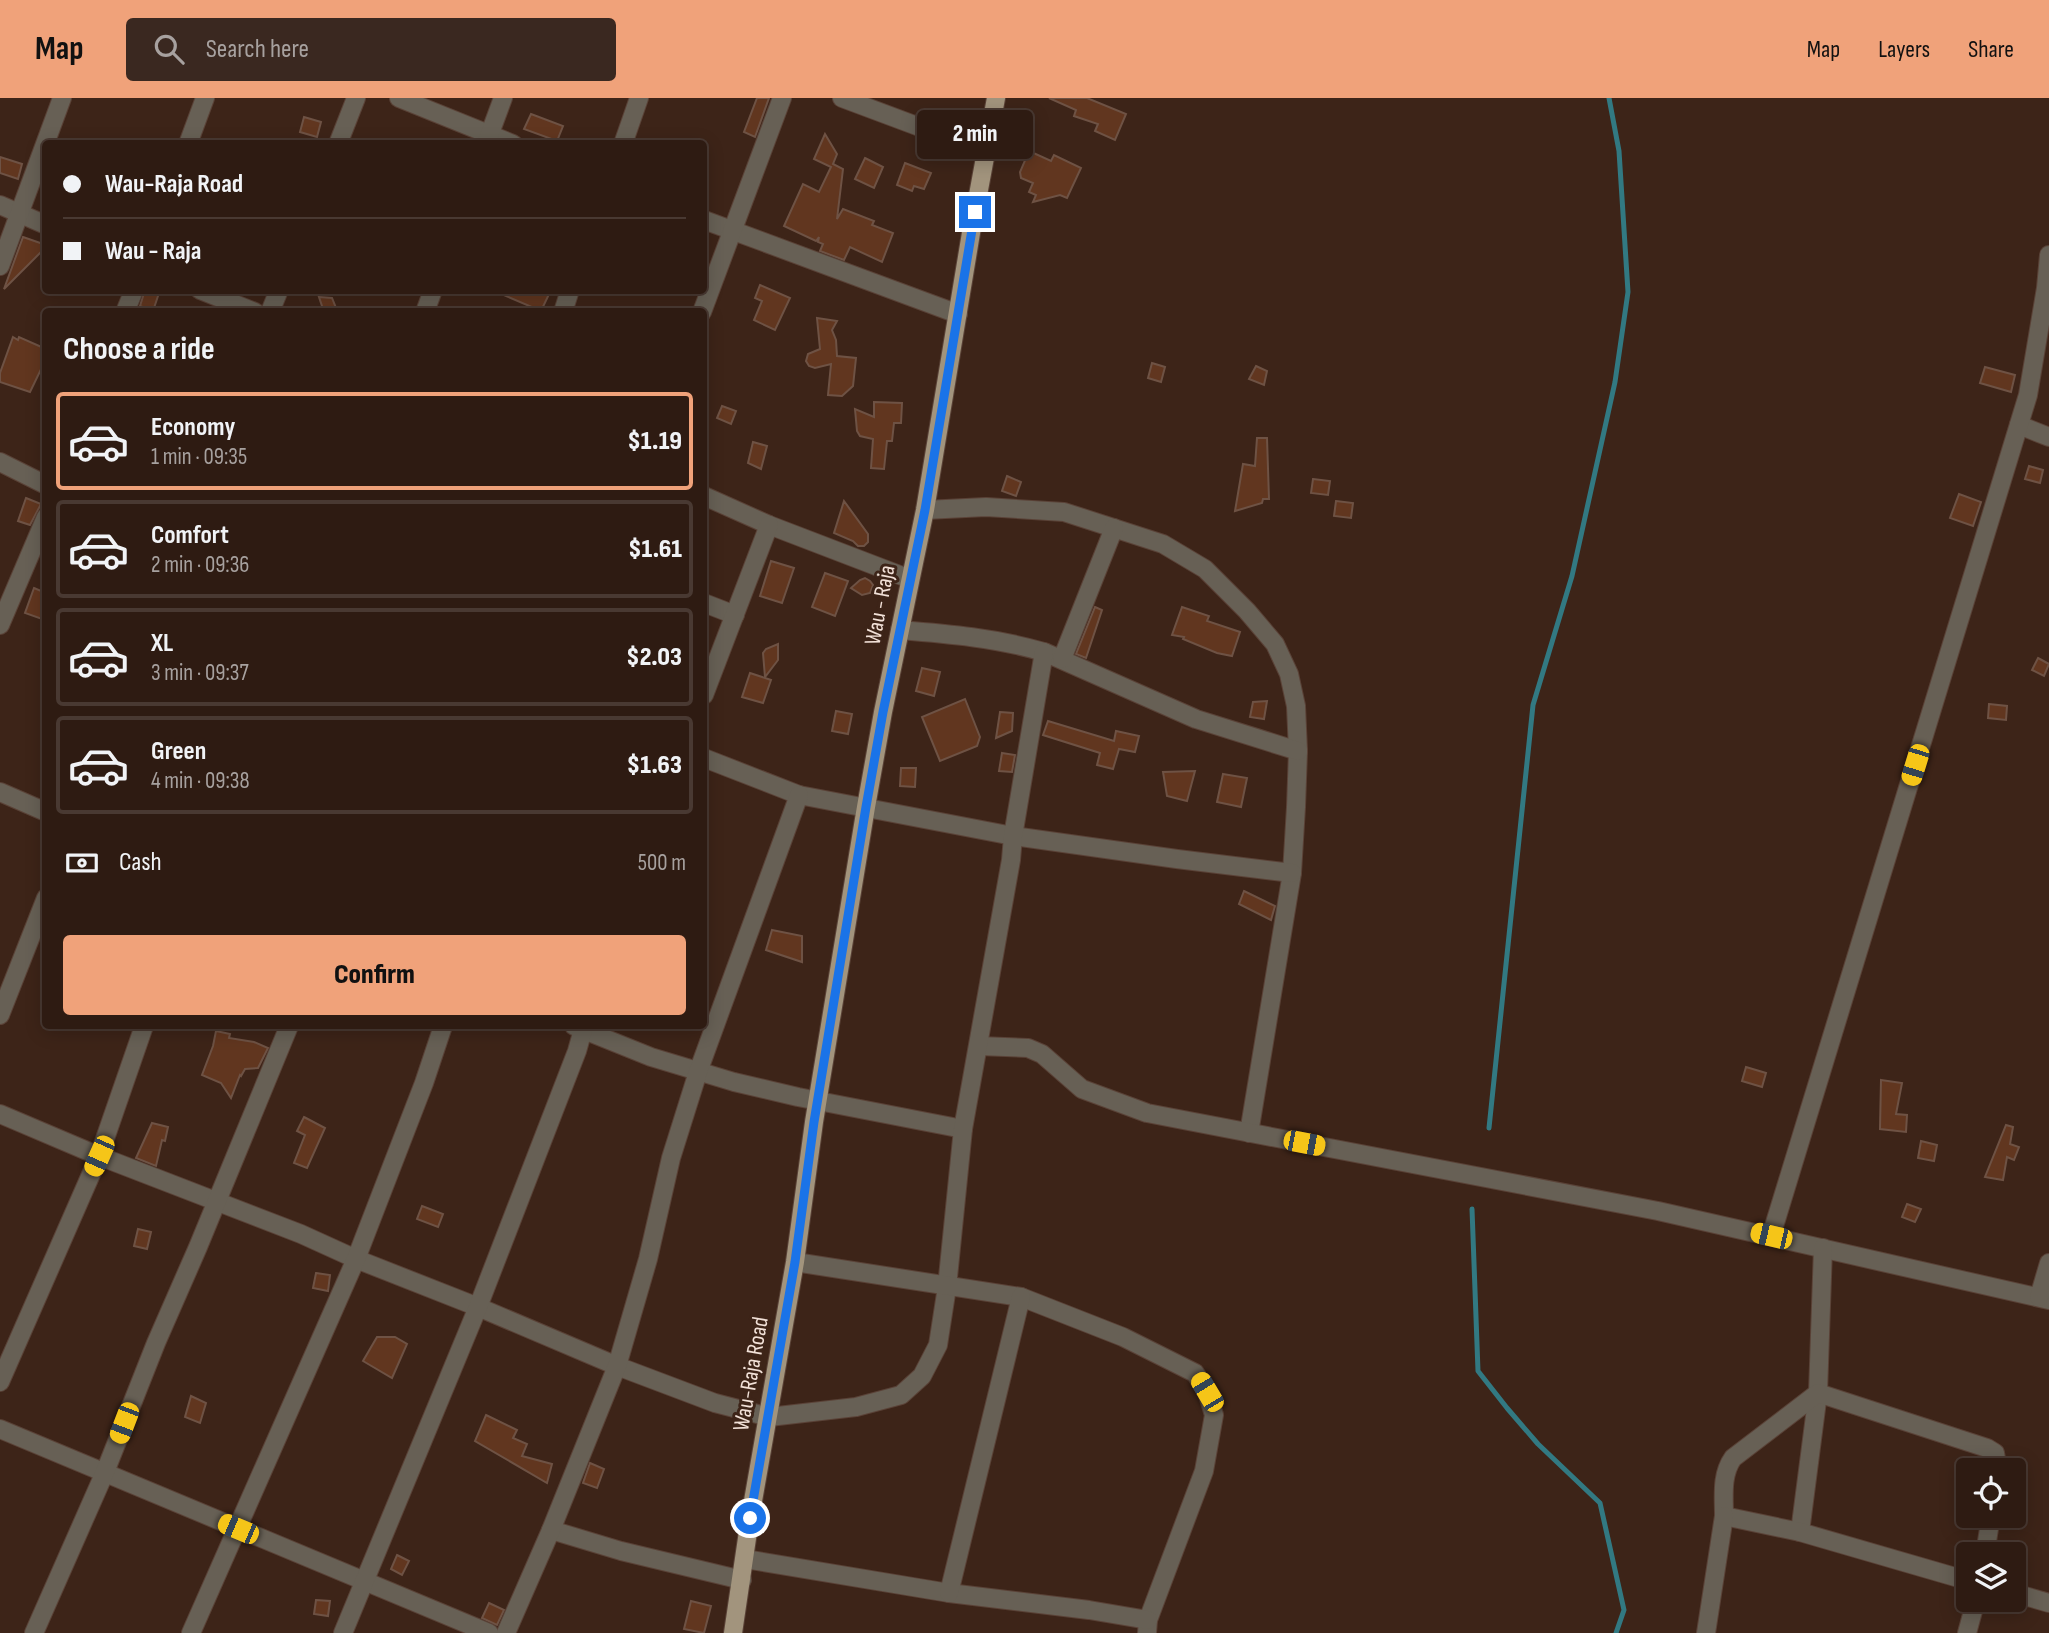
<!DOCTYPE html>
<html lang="en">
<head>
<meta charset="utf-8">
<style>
	body { margin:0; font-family:"Sofia Sans Condensed",sans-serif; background:#3a2820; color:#f1f3f6; height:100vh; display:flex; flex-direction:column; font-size:26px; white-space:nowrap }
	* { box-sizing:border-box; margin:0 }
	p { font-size:23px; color:#a7a19f }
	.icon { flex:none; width:38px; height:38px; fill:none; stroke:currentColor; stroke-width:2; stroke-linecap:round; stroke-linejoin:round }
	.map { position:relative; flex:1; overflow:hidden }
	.panel { position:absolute; left:42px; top:210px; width:665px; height:721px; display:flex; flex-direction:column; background:#2e1b12; border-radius:7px; box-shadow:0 4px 18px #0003,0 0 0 2px #493932 }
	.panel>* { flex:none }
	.banner { position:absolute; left:42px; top:42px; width:665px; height:154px; border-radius:7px; box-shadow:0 4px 18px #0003,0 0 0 2px #493932; display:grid; align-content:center; height:154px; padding:0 21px; background:#2e1b12 }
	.controls { position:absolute; left:1956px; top:1360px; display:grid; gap:14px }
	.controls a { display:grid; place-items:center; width:70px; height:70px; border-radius:7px; background:#2e1b12; box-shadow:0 4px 18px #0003,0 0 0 2px #493932; font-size:35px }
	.end { position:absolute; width:32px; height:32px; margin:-16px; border:9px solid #1a73e8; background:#fff; box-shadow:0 0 0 4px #fff }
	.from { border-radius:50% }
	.bubble { position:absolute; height:49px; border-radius:7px; background:#2e1b12; box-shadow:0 4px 18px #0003,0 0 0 2px #493932; font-size:23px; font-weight:800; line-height:49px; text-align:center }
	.car { position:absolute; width:21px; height:42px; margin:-21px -10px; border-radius:9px; box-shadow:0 0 5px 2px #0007; background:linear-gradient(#f5c518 24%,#345 0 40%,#f5c518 0 76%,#345 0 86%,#f5c518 0) }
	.banner b { display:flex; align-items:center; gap:24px; height:66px; font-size:26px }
	.banner b+b { border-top:2px solid #493932 }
	.banner i { width:18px; height:18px; background:#f1f3f6 }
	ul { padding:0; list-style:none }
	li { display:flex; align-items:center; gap:21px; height:98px; margin:0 14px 10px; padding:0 7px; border:4px solid #493932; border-radius:7px }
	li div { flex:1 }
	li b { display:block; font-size:26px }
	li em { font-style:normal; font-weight:800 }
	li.selected { border-color:#f0a27a }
	li>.icon { width:63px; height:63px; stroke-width:1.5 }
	h2 { padding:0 21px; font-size:32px; line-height:84px }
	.pay { display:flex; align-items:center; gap:18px; height:77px; padding:0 21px; font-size:26px }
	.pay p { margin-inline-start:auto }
	.cta { display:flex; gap:14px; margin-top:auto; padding:14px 21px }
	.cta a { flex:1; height:80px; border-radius:7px; background:#f0a27a; color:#111; font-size:28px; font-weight:800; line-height:80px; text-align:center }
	header { display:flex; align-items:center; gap:42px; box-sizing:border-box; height:98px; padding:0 35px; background:#f0a27a; color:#111 }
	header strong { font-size:33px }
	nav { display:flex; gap:38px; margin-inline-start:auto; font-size:24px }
	.search { width:490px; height:63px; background:#3a2820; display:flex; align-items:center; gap:18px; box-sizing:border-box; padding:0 24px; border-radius:7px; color:#a7a19f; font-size:26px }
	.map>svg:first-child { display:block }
</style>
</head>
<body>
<header>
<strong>Map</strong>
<div class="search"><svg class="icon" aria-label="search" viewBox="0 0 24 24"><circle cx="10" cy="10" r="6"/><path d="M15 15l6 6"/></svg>Search here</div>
<nav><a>Map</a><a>Layers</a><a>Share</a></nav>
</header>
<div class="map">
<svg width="2049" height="1535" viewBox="0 0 2049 1535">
	<rect width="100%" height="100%" fill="#3d2418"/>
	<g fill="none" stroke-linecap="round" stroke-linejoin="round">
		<g stroke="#327982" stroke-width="5">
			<polyline points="1489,1030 1533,607 1572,478 1615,284 1628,194 1619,53 1609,0"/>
			<polyline points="1472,1111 1478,1273 1507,1310 1538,1346 1600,1405 1624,1512 1616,1535"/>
		</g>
	</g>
	<g fill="#61361f" stroke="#6e5244" stroke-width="2">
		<polygon points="757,0 769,0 755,39 744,34"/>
		<polygon points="1049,0 1087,0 1126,16 1115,42 1095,33 1098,26 1074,18 1076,12"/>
		<polygon points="531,16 563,28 557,43 524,31"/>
		<polygon points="304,19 321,24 317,39 300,34"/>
		<polygon points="825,36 837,56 833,66 843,71 837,121 843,111 874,123 872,127 893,135 882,164 850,149 844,162 820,153 823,146 818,144 819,139 816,143 784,128 803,86 819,94 831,69 814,61"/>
		<polygon points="1029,53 1051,63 1054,57 1081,70 1067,100 1060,97 1033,104 1036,97 1029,94 1033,85 1021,80 1020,74"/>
		<polygon points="0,59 22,66 18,81 0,75"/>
		<polygon points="865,60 883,69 874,90 855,81"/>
		<polygon points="905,65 931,75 924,91 914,88 912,93 897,87"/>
		<polygon points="23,139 46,147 46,149 4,191"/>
		<polygon points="760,187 790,200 775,232 754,222 762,203 755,200"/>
		<polygon points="145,192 160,192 153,213 140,208"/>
		<polygon points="492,192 551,192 541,213"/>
		<polygon points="319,199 332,200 336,210 324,214"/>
		<polygon points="817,220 837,223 832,232 836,242 837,258 856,260 853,288 842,298 828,297 831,266 815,270 809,268 806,263 808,256 820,251"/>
		<polygon points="13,239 18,242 19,239 46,251 46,261 30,294 0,284 0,275"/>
		<polygon points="1152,265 1165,269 1161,284 1148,280"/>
		<polygon points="1256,268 1267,273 1264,287 1249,281"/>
		<polygon points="1985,269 2015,277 2011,294 1980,285"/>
		<polygon points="874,304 902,305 901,325 894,325 892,343 887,343 884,371 871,370 873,341 860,338 857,333 855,311 874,319"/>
		<polygon points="722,308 736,313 731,326 717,320"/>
		<polygon points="1257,340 1267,340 1269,401 1263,401 1262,405 1235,413 1243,366 1255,368"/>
		<polygon points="753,344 767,348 761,371 748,365"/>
		<polygon points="2029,368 2043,372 2040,385 2025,381"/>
		<polygon points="1007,378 1021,384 1016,398 1002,393"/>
		<polygon points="1313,381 1330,383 1328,397 1311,395"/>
		<polygon points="1959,396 1981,404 1973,428 1950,420"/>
		<polygon points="26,400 41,406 30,427 18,423"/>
		<polygon points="844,403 868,436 868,444 864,448 858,448 853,443 834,435"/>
		<polygon points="1336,403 1353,405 1351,420 1334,418"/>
		<polygon points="771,463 794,470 782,505 760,498"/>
		<polygon points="825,475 848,483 835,518 812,509"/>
		<polygon points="865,480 870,483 873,487 870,495 862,497 851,490 860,482"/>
		<polygon points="34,490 46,495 42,521 25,515"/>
		<polygon points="1095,509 1102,512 1086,560 1076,556"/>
		<polygon points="1182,509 1209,518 1207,523 1240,534 1232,558 1217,555 1183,541 1184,539 1172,537"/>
		<polygon points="778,546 778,562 765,579 763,555 766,551"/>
		<polygon points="2038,560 2049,566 2044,578 2032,572"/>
		<polygon points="922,570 940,574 934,598 916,593"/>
		<polygon points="750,575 771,582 763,605 742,599"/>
		<polygon points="965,601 980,639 977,648 940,663 922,619"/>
		<polygon points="1267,603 1264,621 1250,619 1253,604"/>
		<polygon points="1989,606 2007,608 2006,622 1988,620"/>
		<polygon points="836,613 852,616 848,636 832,633"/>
		<polygon points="1000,614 1013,615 1012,633 996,640"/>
		<polygon points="1048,623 1114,643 1116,633 1139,638 1135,654 1119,651 1113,671 1097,667 1100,655 1043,637"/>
		<polygon points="1002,655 1015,657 1012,674 999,673"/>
		<polygon points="901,670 916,670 915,689 900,688"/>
		<polygon points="1195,673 1187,703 1167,698 1163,674"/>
		<polygon points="1223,676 1247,680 1241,709 1217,704"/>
		<polygon points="1244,793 1275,808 1271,822 1239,806"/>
		<polygon points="772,832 802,838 802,864 766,852"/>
		<polygon points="216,933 230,936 229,940 254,944 268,950 258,970 245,971 241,978 240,977 231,1000 221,985 202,977 213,948"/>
		<polygon points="1746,969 1766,975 1762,989 1742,983"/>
		<polygon points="1881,982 1902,985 1896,1016 1907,1017 1906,1034 1880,1031"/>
		<polygon points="304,1019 325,1030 307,1070 294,1065 305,1037 297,1033"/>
		<polygon points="152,1025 168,1029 165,1043 162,1042 156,1068 136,1060"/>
		<polygon points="2006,1027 2013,1029 2010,1046 2019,1049 2014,1062 2007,1059 2003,1082 1985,1079"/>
		<polygon points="1921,1043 1937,1047 1934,1063 1918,1060"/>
		<polygon points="1907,1106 1921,1111 1915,1124 1902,1119"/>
		<polygon points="422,1108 443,1116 438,1129 417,1121"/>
		<polygon points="138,1131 151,1134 147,1151 134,1148"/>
		<polygon points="316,1175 330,1177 328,1193 313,1190"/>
		<polygon points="377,1239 395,1239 407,1246 392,1280 363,1263"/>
		<polygon points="191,1298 206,1305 200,1325 185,1319"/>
		<polygon points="486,1317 517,1332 513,1340 527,1346 522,1358 552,1366 547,1385 475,1343"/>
		<polygon points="590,1365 604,1371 597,1390 583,1385"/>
		<polygon points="397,1457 409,1463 402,1477 391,1471"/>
		<polygon points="316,1502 330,1503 328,1518 314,1516"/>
		<polygon points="691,1503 711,1508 704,1535 684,1531"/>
		<polygon points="489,1505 504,1512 497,1527 482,1520"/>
	</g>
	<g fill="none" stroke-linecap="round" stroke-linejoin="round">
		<g stroke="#5a4237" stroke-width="20">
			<g id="minor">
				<polyline points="399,0 513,46"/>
				<polyline points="842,0 925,31 986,50"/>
				<polyline points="188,46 205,0"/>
				<polyline points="338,46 356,0"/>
				<polyline points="486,46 503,0"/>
				<polyline points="623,46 639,0"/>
				<polyline points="0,107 46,127"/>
				<polyline points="704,122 958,216"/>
				<polyline points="0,168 62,0"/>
				<polyline points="200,192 255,214"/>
				<polyline points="125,214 134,192"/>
				<polyline points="270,214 279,192"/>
				<polyline points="425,214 433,192"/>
				<polyline points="563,214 570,192"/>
				<polyline points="702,214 782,0"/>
				<polyline points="2019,327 2049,339"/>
				<polyline points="0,364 46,387"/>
				<polyline points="704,398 769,427 910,481"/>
				<polyline points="925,412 986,409 1064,414 1163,446 1205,471 1247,513 1275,546 1289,576 1296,608 1298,653 1296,709 1292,775 1249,1035"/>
				<polyline points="704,505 735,517"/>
				<polyline points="0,527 46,419"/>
				<path d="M900 532C949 536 996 540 1044 554L1196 621 1298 653"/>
				<polyline points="1062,561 1114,430"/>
				<polyline points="704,597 769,427"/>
				<polyline points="704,660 799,697 1013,738 1177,761 1292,775"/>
				<polyline points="0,694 46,714"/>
				<polyline points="0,917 46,800"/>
				<polyline points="574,928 651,959 734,984 798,999 963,1031"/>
				<polyline points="979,948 1028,950 1042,956 1082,991 1147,1015 1658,1113 2049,1202"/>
				<polyline points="0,1016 99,1058 301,1136 356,1161 478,1209 617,1268 715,1305 769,1319 856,1309 901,1297 922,1278 938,1247 947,1189 963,1031 1011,762 1013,738 1044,554"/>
				<polyline points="1771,1138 2028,297 2046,190 2049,157"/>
				<polyline points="795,1164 1021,1199 1123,1239 1195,1275 1207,1294 1214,1317 1204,1373 1148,1522 1147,1535"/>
				<polyline points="2039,1199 2049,1165"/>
				<polyline points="0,1284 99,1058 144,928"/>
				<polyline points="0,1331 489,1535"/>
				<polyline points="551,1432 621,1453 742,1482"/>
				<polyline points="1800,1434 1818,1295 1823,1150"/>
				<polyline points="1985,1456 1991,1418"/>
				<polyline points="745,1461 949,1495 1089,1512 1148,1522"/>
				<path d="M1969 1483 1800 1434 1724 1418C1724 1398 1721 1377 1733 1360L1818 1295 1987 1350 1995 1355 1998 1372"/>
				<polyline points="949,1495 1021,1199"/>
				<polyline points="2014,1495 2049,1505"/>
				<polyline points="34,1535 105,1374 156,1245 198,1149 289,928"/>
				<polyline points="191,1535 356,1161 424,985 443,928"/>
				<polyline points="343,1535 478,1209 577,953 584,928"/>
				<polyline points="506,1535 551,1432 617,1268 648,1161 671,1060 698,974 799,697"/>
				<polyline points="1706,1535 1724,1418"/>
				<polyline points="1967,1535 1976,1502"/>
			</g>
		</g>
		<g stroke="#5a4237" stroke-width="20">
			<polyline id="major" points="733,1535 750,1420 795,1164 814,1024 866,709 883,614 925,412 971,135 996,0"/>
		</g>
		<use href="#minor" stroke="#676055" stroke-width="18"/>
		<use href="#major" stroke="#a2947d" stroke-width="18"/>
	</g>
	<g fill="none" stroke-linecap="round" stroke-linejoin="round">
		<polyline stroke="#1a73e8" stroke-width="9" points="750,1420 795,1164 814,1024 866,709 883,614 925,412 975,114"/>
	</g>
	<g text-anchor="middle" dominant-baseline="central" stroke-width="6" stroke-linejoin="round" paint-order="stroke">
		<g font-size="23" fill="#f2e1d8" stroke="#3d2418">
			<text transform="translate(880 507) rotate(-79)">Wau - Raja</text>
			<text transform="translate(751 1276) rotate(-80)">Wau-Raja Road</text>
		</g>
	</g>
</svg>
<div class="controls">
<a><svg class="icon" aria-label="locate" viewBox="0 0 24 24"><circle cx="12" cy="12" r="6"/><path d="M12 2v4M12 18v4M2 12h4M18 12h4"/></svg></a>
<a><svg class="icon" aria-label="layers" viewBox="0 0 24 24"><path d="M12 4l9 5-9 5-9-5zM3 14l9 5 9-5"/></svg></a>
</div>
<i class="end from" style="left:750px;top:1420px"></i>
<i class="end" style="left:975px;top:114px"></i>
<div class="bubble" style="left:917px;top:12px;width:116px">2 min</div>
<i class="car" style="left:1915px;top:667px;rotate:197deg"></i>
<i class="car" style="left:1304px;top:1045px;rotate:101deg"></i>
<i class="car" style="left:99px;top:1058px;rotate:204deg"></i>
<i class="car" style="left:1771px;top:1138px;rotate:283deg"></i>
<i class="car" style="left:1207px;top:1294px;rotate:329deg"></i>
<i class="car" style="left:124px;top:1325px;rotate:201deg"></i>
<i class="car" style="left:238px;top:1431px;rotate:293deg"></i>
<div class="banner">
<b><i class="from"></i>Wau-Raja Road</b>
<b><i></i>Wau - Raja</b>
</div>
<section class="panel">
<h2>Choose a ride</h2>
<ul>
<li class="selected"><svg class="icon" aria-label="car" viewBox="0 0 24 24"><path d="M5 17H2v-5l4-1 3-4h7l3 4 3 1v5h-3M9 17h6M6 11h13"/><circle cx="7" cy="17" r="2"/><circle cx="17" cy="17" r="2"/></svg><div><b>Economy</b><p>1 min · 09:35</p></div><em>$1.19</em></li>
<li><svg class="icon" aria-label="car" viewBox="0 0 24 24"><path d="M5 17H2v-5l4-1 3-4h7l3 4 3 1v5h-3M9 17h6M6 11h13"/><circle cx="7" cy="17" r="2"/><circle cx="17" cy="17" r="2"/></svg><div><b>Comfort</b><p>2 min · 09:36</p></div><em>$1.61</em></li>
<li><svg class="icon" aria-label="car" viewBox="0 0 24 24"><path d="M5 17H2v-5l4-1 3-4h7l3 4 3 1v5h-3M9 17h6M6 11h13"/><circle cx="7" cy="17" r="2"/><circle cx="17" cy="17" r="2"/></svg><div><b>XL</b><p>3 min · 09:37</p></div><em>$2.03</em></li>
<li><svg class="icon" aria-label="car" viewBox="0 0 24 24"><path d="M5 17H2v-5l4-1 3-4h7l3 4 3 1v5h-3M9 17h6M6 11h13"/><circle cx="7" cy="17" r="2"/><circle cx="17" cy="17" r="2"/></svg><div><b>Green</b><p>4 min · 09:38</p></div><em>$1.63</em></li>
</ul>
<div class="pay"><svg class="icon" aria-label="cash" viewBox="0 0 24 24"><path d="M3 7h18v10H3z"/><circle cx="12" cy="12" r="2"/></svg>Cash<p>500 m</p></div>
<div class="cta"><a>Confirm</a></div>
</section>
</div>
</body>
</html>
